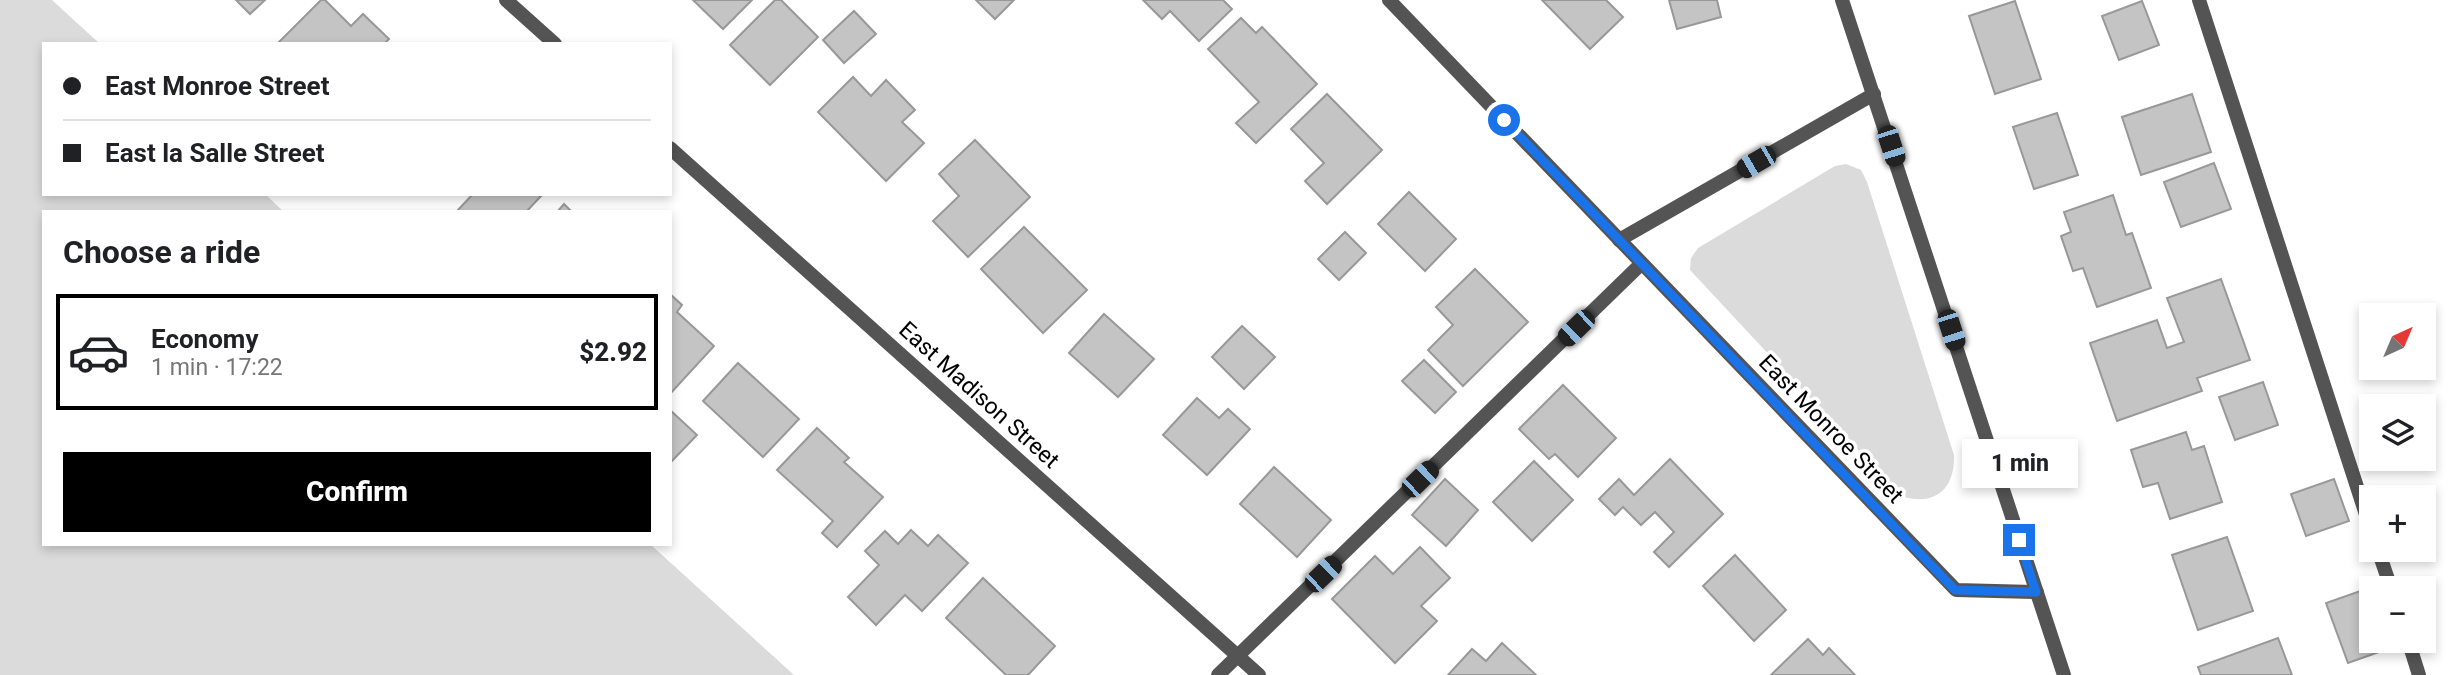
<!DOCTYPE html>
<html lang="en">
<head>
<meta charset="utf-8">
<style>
	body { margin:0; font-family:Roboto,sans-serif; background:#f6f6f6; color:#202124; height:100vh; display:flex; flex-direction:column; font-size:26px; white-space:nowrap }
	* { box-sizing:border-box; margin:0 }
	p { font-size:23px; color:#757577 }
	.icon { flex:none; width:38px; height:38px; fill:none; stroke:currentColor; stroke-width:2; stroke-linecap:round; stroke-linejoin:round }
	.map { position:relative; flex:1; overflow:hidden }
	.drawer { position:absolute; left:42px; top:210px; width:630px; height:336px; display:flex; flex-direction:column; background:#fff; border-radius:0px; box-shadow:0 4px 10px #0003 }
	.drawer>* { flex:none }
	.guide { position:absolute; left:42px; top:42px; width:630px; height:154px; border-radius:0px; box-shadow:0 4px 10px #0003; display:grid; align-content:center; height:154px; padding:0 21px; background:#fff }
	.needle { width:46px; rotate:44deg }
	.tools { position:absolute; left:2359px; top:303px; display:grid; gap:14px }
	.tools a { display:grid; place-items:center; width:77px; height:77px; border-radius:0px; background:#fff; box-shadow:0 4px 10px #0003; font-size:35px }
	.end { position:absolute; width:32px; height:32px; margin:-16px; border:9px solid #1a73e8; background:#fff; box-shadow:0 0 0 4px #fff }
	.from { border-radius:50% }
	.bubble { position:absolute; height:49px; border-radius:0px; background:#fff; box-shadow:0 4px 10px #0003; font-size:23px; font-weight:800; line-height:49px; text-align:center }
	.car { position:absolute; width:21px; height:42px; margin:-21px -10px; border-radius:9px; box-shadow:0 0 5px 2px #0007; background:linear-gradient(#222 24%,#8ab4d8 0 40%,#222 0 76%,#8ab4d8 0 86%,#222 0) }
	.guide b { display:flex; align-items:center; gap:24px; height:66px; font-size:26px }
	.guide b+b { border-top:2px solid #e0e0e0 }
	.guide i { width:18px; height:18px; background:#202124 }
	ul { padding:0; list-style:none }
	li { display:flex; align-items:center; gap:21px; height:116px; margin:0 14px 10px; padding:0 7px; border:4px solid transparent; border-radius:0px }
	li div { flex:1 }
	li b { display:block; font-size:26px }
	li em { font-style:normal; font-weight:800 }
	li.selected { border-color:#000 }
	li>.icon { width:63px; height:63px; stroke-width:1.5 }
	h2 { padding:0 21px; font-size:32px; line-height:84px }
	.cta { display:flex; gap:14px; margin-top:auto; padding:14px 21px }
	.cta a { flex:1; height:80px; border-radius:0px; background:#000; color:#fff; font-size:28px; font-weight:800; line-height:80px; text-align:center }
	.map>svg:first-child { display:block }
</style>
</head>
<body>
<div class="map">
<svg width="2457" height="675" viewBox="0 0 2457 675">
	<rect width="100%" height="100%" fill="#fff"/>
	<g fill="#dbdbdb">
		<polygon points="0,0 52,0 100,44 44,44 44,194 265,194 284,212 44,212 44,544 650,544 794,675 0,675"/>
		<path d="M1846 164 1861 170 1867 182 1954 455C1955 490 1934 507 1901 496L1690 270 1691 258 1698 248 1835 166Z"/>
	</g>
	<g fill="#c4c4c4" stroke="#989898" stroke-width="2">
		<polygon points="236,0 265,0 250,14"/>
		<polygon points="321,0 325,0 351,26 363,14 389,39 384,44 277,44"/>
		<polygon points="693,0 752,0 723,29"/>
		<polygon points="775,0 781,0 818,37 770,85 730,45"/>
		<polygon points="976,0 1014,0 995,19"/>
		<polygon points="1143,0 1223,0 1232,9 1199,41 1170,11 1162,19"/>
		<polygon points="1542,0 1606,0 1623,17 1590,49"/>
		<polygon points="1669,0 1717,0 1721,17 1677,29"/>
		<polygon points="2015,1 2041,79 1995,94 1969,16"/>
		<polygon points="2142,1 2159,45 2119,60 2102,16"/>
		<polygon points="854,11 876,34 844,63 823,40"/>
		<polygon points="1241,18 1256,33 1262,27 1317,84 1256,143 1236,123 1259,102 1208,49"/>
		<polygon points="853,77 871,96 886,80 915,110 902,122 924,143 886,181 818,112"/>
		<polygon points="1327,94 1382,150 1327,204 1305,181 1324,163 1291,129"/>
		<polygon points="2192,94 2211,152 2141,175 2122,117"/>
		<polygon points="2057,113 2078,175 2034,189 2013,127"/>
		<polygon points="975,140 1030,197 968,257 933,221 959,196 939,174"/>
		<polygon points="2214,163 2231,209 2181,227 2164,182"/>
		<polygon points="1409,192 1456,239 1425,271 1378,224"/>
		<polygon points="473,194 543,194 526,212 456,212"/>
		<polygon points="2113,195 2126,235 2132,233 2151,288 2097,307 2083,268 2073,271 2061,236 2071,232 2064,212"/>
		<polygon points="564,204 572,212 557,212"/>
		<polygon points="1024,227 1087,290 1043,333 981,269"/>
		<polygon points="1345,232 1366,253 1339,280 1318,259"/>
		<polygon points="1475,269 1528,322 1463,386 1428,350 1453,325 1436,307"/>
		<polygon points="2221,279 2250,360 2197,378 2202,391 2117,421 2090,343 2157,320 2167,348 2184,342 2167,298"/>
		<polygon points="670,294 682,305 677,312 714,346 670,394"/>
		<polygon points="1104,314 1154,359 1118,397 1069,353"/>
		<polygon points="1242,326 1275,357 1244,389 1212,357"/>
		<polygon points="1424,360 1456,392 1435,413 1402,381"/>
		<polygon points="738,363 799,419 763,457 703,401"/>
		<polygon points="2263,382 2278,425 2235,440 2219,397"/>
		<polygon points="1563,385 1616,438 1578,477 1555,454 1549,459 1519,429"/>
		<polygon points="1197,398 1219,418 1228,409 1250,429 1207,475 1163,435"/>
		<polygon points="670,410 697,435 670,463"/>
		<polygon points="817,428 849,458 844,462 883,497 837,547 822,533 833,521 777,470"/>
		<polygon points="2186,432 2192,450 2204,446 2222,502 2170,519 2158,483 2143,487 2131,450"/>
		<polygon points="1670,459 1723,514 1669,567 1654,552 1674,532 1655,512 1641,525 1623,507 1615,515 1599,499 1619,479 1634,495"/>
		<polygon points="1534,461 1573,500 1532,541 1493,502"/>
		<polygon points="1274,467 1331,520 1297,557 1240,504"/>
		<polygon points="1445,479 1478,510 1446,546 1412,515"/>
		<polygon points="2334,479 2349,521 2306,536 2291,494"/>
		<polygon points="911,530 928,546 938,535 968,563 922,611 905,595 876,625 848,597 879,565 865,551 885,531 898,544"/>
		<polygon points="2227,537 2253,611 2198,630 2172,555"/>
		<polygon points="1420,547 1450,578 1421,606 1437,621 1395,663 1332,599 1375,556 1393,574"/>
		<polygon points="1735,555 1786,610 1754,641 1703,586"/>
		<polygon points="983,578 1055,646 1028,675 1006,675 946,618"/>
		<polygon points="2372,587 2371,640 2391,640 2393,647 2348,663 2326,603"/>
		<polygon points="2278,638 2292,675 2201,675 2198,667"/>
		<polygon points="1808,639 1823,655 1829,648 1855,675 1771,675"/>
		<polygon points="1502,643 1536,675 1448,675 1472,649 1486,661"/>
	</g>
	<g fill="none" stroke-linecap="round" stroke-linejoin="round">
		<g stroke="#545454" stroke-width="14">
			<polyline points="2199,0 2371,530"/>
			<polyline points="2378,550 2391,588"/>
			<polyline points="2408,640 2419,675"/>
			<polyline points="1218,675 1641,264"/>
		</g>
		<g stroke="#545454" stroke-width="14">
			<polyline points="506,0 555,44"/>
			<polyline points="1389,0 1956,590 2037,592"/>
			<polyline points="1842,0 2064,675"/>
			<polyline points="670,148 1259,675"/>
			<polyline points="1619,240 1874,94"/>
		</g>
	</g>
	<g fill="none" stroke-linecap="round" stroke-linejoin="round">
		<polyline stroke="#1a73e8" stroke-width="9" points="1504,120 1955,590 2036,592 2019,540"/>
	</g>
	<g text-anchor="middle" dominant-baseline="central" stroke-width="7" stroke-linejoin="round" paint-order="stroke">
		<g font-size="23" fill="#000" stroke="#fff">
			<text transform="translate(979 395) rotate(42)">East Madison Street</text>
			<text transform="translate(1831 429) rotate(46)">East Monroe Street</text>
		</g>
	</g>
</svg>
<div class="tools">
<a><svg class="needle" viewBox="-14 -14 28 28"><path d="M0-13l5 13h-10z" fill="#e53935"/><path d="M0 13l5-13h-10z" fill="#757577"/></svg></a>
<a><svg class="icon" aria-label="layers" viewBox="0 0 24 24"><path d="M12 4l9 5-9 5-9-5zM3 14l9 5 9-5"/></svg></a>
<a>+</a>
<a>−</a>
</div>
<i class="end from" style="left:1504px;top:120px"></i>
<i class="end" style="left:2019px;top:540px"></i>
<div class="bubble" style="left:1962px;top:439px;width:116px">1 min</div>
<i class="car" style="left:1891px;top:146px;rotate:162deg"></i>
<i class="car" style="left:1756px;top:162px;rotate:240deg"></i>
<i class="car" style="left:1576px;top:328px;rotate:226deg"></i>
<i class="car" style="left:1951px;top:330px;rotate:162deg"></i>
<i class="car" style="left:1420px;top:479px;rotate:46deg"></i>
<i class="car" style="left:1323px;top:574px;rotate:46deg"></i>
<div class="guide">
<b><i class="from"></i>East Monroe Street</b>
<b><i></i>East la Salle Street</b>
</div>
<section class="drawer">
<h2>Choose a ride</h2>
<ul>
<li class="selected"><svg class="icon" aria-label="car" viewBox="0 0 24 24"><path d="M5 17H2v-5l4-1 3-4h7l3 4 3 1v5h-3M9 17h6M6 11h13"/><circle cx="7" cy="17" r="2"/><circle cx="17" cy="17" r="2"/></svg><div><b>Economy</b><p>1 min · 17:22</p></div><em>$2.92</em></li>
</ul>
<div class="cta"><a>Confirm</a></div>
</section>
</div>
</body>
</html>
